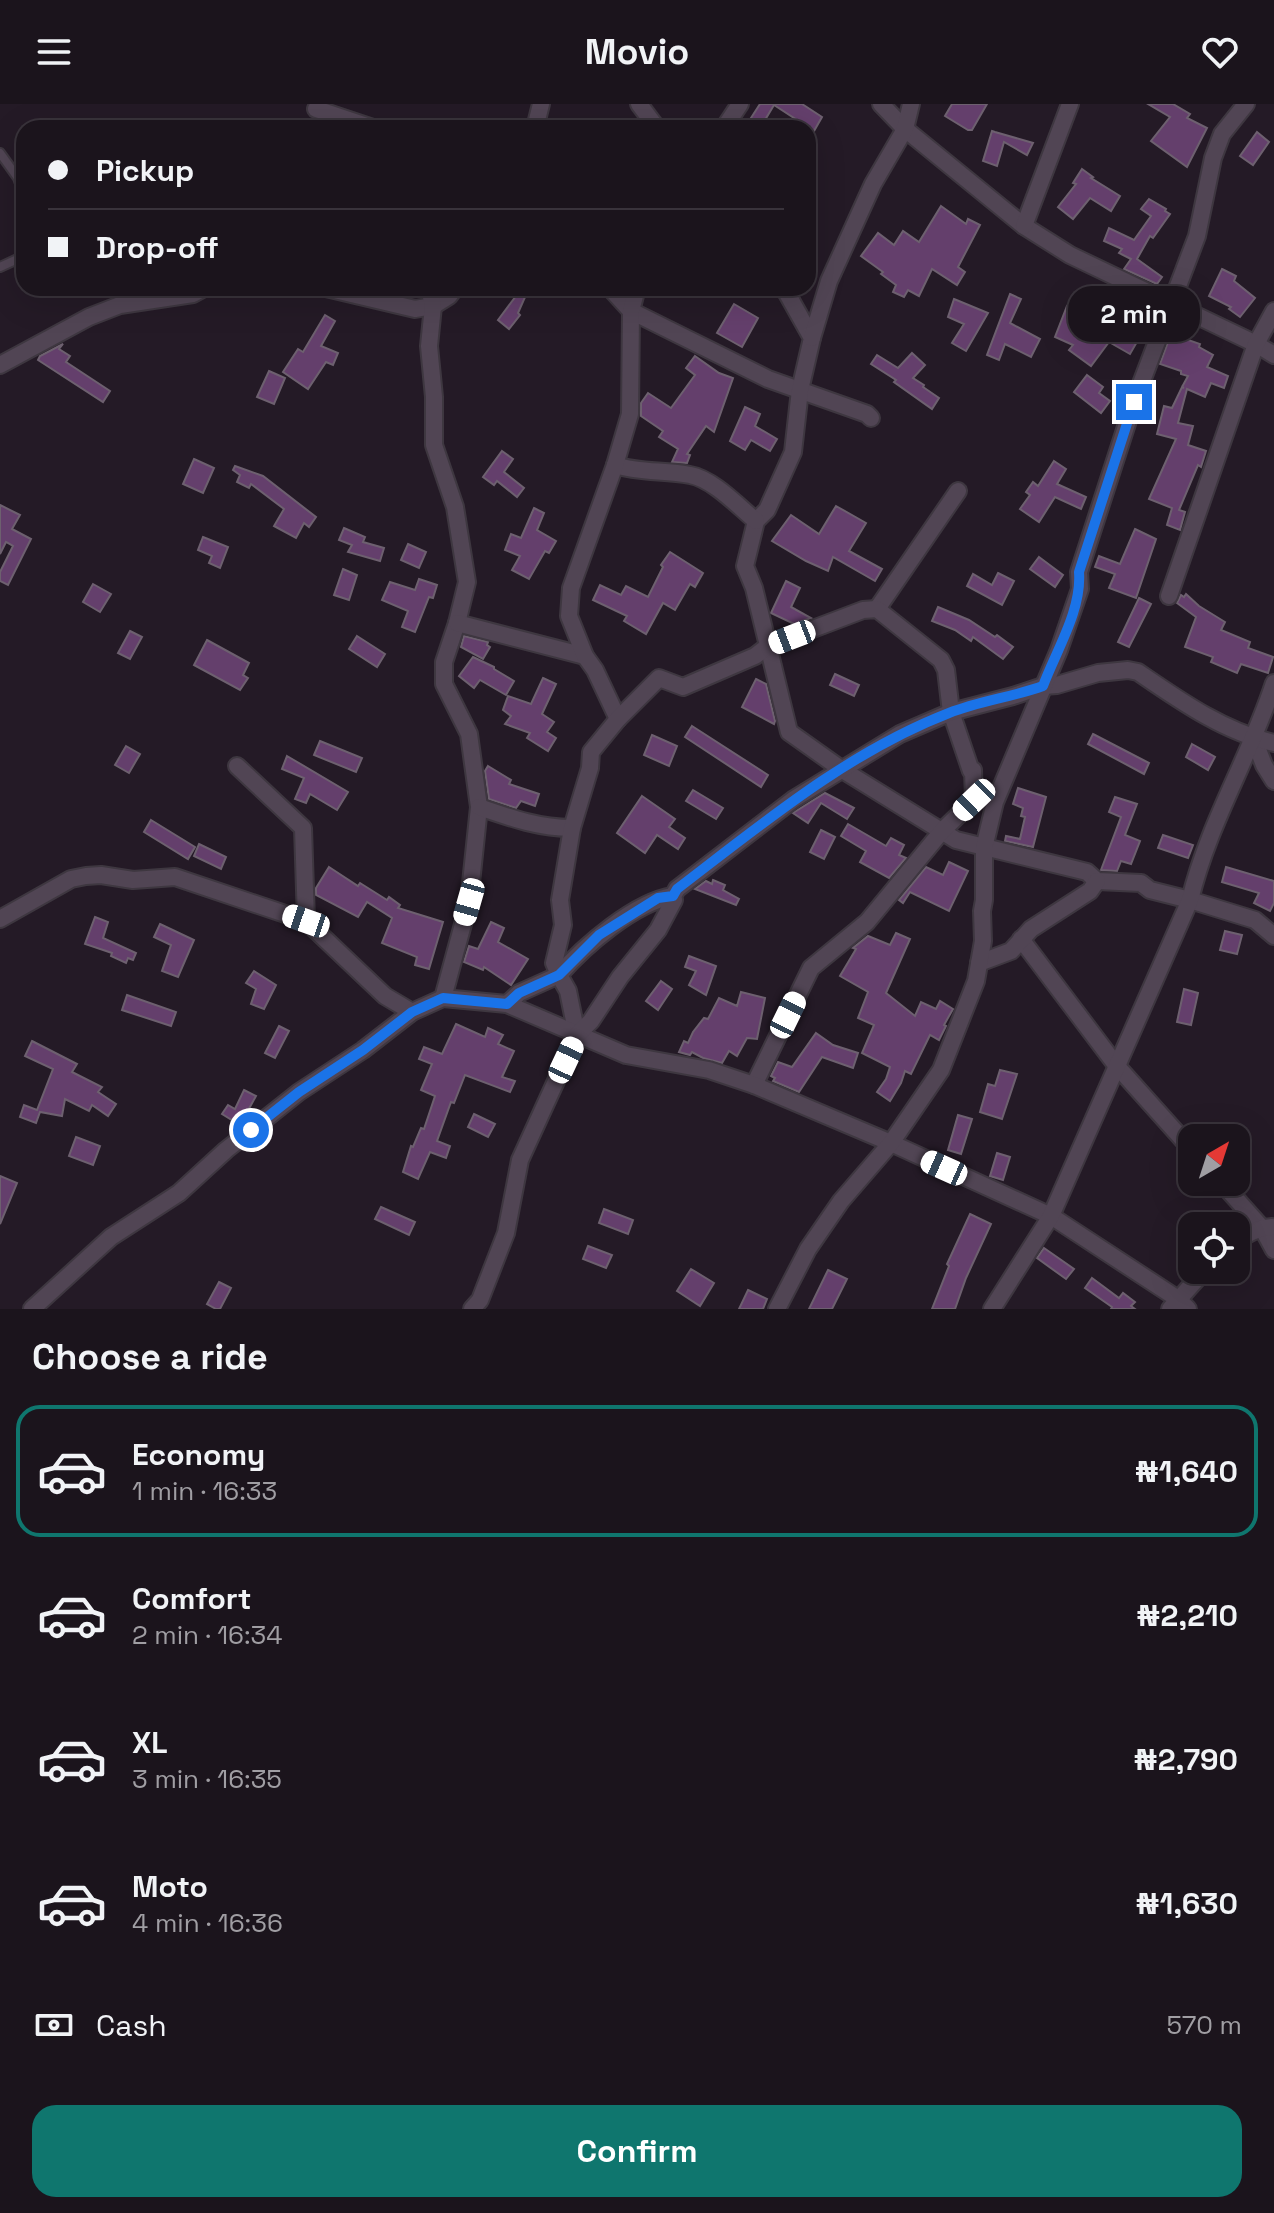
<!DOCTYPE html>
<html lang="en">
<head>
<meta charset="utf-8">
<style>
	body { margin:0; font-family:"Space Grotesk",sans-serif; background:#241d25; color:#f1f3f6; height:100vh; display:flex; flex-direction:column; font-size:30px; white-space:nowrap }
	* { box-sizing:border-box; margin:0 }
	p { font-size:26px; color:#a09ea3 }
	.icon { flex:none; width:44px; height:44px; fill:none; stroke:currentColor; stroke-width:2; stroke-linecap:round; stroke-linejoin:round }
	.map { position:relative; height:1205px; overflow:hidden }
	.drawer { display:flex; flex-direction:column; background:#1b141c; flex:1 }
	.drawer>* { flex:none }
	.top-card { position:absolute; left:16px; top:16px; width:800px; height:176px; border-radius:24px; box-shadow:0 8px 32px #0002,0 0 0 2px #39333b; display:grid; align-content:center; height:176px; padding:0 32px; background:#1b141c }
	.needle { width:52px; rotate:39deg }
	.fabs { position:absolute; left:1178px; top:1020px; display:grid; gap:16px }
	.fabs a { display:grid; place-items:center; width:72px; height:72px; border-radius:16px; background:#1b141c; box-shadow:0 8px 32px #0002,0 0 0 2px #39333b; font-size:40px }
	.end { position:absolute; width:36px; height:36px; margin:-18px; border:10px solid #1a73e8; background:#fff; box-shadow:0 0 0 4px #fff }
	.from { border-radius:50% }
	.bubble { position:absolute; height:56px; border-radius:24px; background:#1b141c; box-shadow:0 8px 32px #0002,0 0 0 2px #39333b; font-size:26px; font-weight:800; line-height:56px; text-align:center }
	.car { position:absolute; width:24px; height:48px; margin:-24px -12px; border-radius:10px; box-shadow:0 0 6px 2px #0007; background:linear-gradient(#fff 24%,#345 0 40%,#fff 0 76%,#345 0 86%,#fff 0) }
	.top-card b { display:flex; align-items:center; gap:28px; height:76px; font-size:30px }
	.top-card b+b { border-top:2px solid #39333b }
	.top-card i { width:20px; height:20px; background:#f1f3f6 }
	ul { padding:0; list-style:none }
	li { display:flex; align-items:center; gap:24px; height:132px; margin:0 16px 12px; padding:0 16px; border:4px solid transparent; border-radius:24px }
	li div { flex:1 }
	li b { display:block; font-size:30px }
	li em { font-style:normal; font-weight:800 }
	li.active { border-color:#0f766e }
	li>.icon { width:72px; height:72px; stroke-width:1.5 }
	h2 { padding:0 32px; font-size:36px; line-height:96px }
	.pay { display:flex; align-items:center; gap:20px; height:88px; padding:0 32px; font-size:30px }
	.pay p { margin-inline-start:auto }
	.primary-button { display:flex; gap:16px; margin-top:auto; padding:16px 32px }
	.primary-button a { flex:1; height:92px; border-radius:24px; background:#0f766e; color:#fff; font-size:32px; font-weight:800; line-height:92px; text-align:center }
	header { display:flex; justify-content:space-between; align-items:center; height:104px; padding:0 32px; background:#1b141c; font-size:36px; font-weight:800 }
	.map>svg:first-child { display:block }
</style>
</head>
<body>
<header><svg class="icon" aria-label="menu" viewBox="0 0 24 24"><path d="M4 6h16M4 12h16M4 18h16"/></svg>Movio<svg class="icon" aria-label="heart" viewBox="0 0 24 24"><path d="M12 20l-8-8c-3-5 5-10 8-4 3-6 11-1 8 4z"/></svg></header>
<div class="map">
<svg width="1274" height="1205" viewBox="0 0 1274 1205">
	<rect width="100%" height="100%" fill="#241a26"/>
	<g fill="#643f6c" stroke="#6d606f" stroke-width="2">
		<polygon points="760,0 802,0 822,13 814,27 774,1 762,21 751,14"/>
		<polygon points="952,0 987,0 972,26 968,26 945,12"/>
		<polygon points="1148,0 1173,0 1190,10 1187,14 1207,24 1187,63 1151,37 1170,13"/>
		<polygon points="992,27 995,28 1033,39 1027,51 1004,38 997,62 983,57"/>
		<polygon points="1257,28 1269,38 1253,61 1240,52"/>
		<polygon points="1082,65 1093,73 1091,74 1120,92 1111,107 1090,94 1073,115 1058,103 1076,80 1073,79"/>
		<polygon points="1149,95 1166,105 1165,107 1170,110 1153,134 1150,132 1137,155 1162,173 1157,180 1124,165 1131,155 1119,149 1122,145 1104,137 1109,124 1134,136 1151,112 1141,105"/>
		<polygon points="941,102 966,120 968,115 980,121 958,163 965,168 957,181 932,165 919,192 908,186 904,193 893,188 896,181 881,170 883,168 861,152 878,129 894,141 903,127 919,138"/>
		<polygon points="1222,165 1236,172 1234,177 1255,194 1240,213 1229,205 1231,203 1209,192"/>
		<polygon points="522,184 529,184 518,209 520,211 509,225 498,216"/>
		<polygon points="1090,185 1114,196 1122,202 1116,208 1145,224 1130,250 1109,238 1091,262 1069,246 1073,241 1055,233 1067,202 1081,207"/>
		<polygon points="1010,190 1021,195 1010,219 1040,235 1031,253 1005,240 999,256 987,251"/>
		<polygon points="954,195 988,209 966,247 952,239 964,220 948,213"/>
		<polygon points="734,200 758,214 742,243 717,229"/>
		<polygon points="325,211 335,217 321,242 338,249 333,261 326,258 308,285 283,268 298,245 303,248"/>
		<polygon points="1171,230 1200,240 1199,243 1213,251 1207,263 1228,272 1224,284 1211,279 1205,293 1187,285 1178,319 1193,322 1188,341 1206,347 1201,363 1198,361 1179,406 1185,408 1180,426 1167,421 1172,404 1149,395 1176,335 1157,330 1164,302 1172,304 1182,283 1184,284 1182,283 1188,272 1181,270 1181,267 1160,260"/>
		<polygon points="63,240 59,245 70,252 66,258 110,287 103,298 38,256 40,252"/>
		<polygon points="912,249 925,261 913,274 924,281 923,283 939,294 932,305 894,278 896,276 871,260 877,251 898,264"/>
		<polygon points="695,252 719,269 733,274 714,328 706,322 687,350 690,351 687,359 672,358 678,345 659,333 663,327 641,312 641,299 648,289 671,304 695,271 686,264"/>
		<polygon points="269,267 285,274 274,300 257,293"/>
		<polygon points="1087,271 1103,283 1099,289 1110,297 1101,309 1074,288"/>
		<polygon points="745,303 760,310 755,322 777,335 770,347 751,336 745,346 730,337"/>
		<polygon points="502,347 513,355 504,368 524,384 517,393 497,377 494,381 483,373"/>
		<polygon points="194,355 214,364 203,389 183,380"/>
		<polygon points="1054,357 1066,365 1057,380 1086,393 1081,405 1055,393 1039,418 1020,405 1030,391 1026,388 1033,378 1038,382"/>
		<polygon points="235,362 263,372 316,413 309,423 304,419 296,434 274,422 284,405 251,380 249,384 237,378 240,371 233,366"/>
		<polygon points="0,401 20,411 12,425 31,435 8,481 0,477 0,468 13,442 6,438 0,450"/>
		<polygon points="836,402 866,419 849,447 882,465 875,477 833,453 828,467 806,457 772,437 791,411 819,430"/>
		<polygon points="534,404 544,409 537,426 556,437 549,449 545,447 529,475 512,466 520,452 505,446 511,430 521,434"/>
		<polygon points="344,424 365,433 363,438 384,444 380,457 348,448 352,441 339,436"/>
		<polygon points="1135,425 1156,435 1136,494 1109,484 1115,470 1095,463 1099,452 1120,460"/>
		<polygon points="203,433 228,443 220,464 209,459 212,452 198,446"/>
		<polygon points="408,440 426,448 419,464 401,456"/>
		<polygon points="670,448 703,469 695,483 690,480 675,506 663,499 646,530 624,517 627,512 593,496 600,481 621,491 626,482 648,493 663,463 661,461"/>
		<polygon points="1039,453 1063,471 1055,483 1030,465"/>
		<polygon points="343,465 357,471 349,496 334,491"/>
		<polygon points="998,469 1014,477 1002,501 967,482 973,470 992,481"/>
		<polygon points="419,475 437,481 433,494 429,493 415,528 402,523 408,507 382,496 390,478 415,486"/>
		<polygon points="786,477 800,484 791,503 811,514 794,520 771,509"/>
		<polygon points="93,480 111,490 100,508 83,498"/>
		<polygon points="1186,490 1199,502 1225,518 1221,526 1250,538 1248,544 1273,553 1268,569 1241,560 1237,569 1211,558 1213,553 1185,543 1196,513 1177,499 1181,491 1184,493"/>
		<polygon points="1139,494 1151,500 1129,543 1118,538"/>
		<polygon points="938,503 969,516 995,533 997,531 1013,543 1003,555 973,533 971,537 955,526 932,517"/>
		<polygon points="130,527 142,533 130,555 118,549"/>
		<polygon points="357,532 385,550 377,563 349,545"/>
		<polygon points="464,532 488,538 487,541 490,543 483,555 461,543"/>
		<polygon points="207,536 249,559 243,571 248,574 240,586 194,561"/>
		<polygon points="473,553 494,563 494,565 514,577 506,591 480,576 474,584 459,572"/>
		<polygon points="835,570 859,581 854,592 830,581"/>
		<polygon points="543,574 556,580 542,610 554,618 547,628 556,634 548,647 527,634 530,629 505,620 511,612 503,606 508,592 531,600"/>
		<polygon points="756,575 766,580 775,617 774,620 742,603"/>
		<polygon points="692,622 768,671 761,683 685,633"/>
		<polygon points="1093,630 1149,659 1144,670 1088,640"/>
		<polygon points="652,631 677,642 669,662 644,651"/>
		<polygon points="320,637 362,654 356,668 314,651"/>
		<polygon points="1192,640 1215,653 1208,666 1186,653"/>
		<polygon points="126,642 140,650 129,669 115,661"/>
		<polygon points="287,652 348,688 337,706 310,690 306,699 295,695 304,674 282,665"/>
		<polygon points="488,662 511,676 509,680 539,690 535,702 521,697 516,704 489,695 485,667"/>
		<polygon points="1018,684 1046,693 1033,743 1005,737 1006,732 1020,735 1025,713 1021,712 1023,704 1013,700"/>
		<polygon points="693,686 723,704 716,715 686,697"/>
		<polygon points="825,689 854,704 847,715 821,699 808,719 793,709"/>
		<polygon points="642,692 675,715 669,723 685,734 678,745 657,731 645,749 617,729"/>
		<polygon points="1115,693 1137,700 1125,731 1140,737 1131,760 1121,757 1117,767 1101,766 1121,713 1109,708"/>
		<polygon points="151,716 195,743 188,755 144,728"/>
		<polygon points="848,720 886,742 891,734 904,741 899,751 906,754 889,774 860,758 866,747 841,732"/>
		<polygon points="821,726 835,733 824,755 810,748"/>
		<polygon points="1163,731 1193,741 1188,754 1158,744"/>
		<polygon points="199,740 226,753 221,765 194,752"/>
		<polygon points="949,758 968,767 949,807 910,788 903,799 899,796 926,763 943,771"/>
		<polygon points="329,763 358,782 360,779 387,796 389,793 400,801 398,804 443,818 429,865 415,861 417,853 382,839 392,814 367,798 358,813 316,791 316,784"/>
		<polygon points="1226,763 1274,777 1274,799 1270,807 1254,799 1259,789 1222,778"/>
		<polygon points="713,776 725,781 723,786 739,795 736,801 695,785 706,777 712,780"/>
		<polygon points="95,813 108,818 103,834 136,849 133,856 128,854 126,859 111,852 112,849 85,840"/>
		<polygon points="491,818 504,824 498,838 528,855 511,881 484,863 483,866 464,858 469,842 478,845"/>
		<polygon points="160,820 194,836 178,873 162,867 171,841 154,833"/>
		<polygon points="1225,827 1242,831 1237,850 1220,846"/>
		<polygon points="896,829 910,835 886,889 915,912 921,898 936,905 940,897 953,905 944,921 946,922 939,936 930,931 911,970 905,967 901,979 890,997 877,988 886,975 890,963 862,949 874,921 858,914 868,888 840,872 856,845 853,844 868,832 890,841"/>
		<polygon points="689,852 716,862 706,891 689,881 696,867 685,863"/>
		<polygon points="254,867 276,881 264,905 251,900 256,885 246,879"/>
		<polygon points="661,877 672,885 658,906 646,897"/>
		<polygon points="1184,885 1198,889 1191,921 1177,918"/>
		<polygon points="741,888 765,894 757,935 747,934 737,952 729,947 722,959 703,954 692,948 690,951 679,948 684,937 688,939 693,928 704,914 708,915 719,894 737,902"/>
		<polygon points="127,891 176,908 171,922 122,906"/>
		<polygon points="456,920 485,933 488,924 503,931 498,940 514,947 502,973 515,977 510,988 465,971 454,999 451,998 437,1037 450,1042 446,1054 430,1048 418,1075 403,1068 411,1042 413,1043 421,1024 424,1025 435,992 421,986 432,960 419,955 424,943 442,950"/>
		<polygon points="279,922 289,927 275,954 265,949"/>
		<polygon points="816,929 833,941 858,949 853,964 822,953 799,988 773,977 775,974 771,972 778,958 792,963"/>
		<polygon points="32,937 77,960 72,968 102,983 98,988 116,1000 108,1012 92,1001 89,1007 65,995 62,1012 40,1008 36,1019 20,1013 24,1001 37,1006 53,965 25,952"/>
		<polygon points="1000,966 1017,970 1002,1015 980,1008 988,980 995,982"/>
		<polygon points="244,986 256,992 240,1021 222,1010 228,1001 235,1005"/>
		<polygon points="474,1010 495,1020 488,1033 468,1023"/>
		<polygon points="958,1011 972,1015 961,1050 948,1046"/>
		<polygon points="76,1033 100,1042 93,1061 69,1052"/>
		<polygon points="997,1049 1010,1053 1003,1076 990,1072"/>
		<polygon points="0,1072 17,1079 0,1120"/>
		<polygon points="381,1103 415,1118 409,1131 375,1115"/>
		<polygon points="604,1105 633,1116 628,1130 599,1119"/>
		<polygon points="970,1110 991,1120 966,1174 955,1205 932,1205 949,1162 947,1160"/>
		<polygon points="588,1142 612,1151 606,1164 583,1155"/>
		<polygon points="1044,1144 1074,1165 1066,1175 1037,1154"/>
		<polygon points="691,1165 714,1179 700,1202 677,1187"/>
		<polygon points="828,1166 847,1175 832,1205 809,1205"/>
		<polygon points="1092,1174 1119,1194 1123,1189 1135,1198 1131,1202 1135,1205 1111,1205 1112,1203 1085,1184"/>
		<polygon points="219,1178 231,1184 220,1205 216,1205 207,1200"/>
		<polygon points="748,1186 767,1195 763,1205 739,1205"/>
	</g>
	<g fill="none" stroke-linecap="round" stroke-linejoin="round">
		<g stroke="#3e3740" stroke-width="12">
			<g id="service">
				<polyline points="0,49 18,74 24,91"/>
				<polyline points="0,163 24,152"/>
			</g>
		</g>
		<g stroke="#3e3740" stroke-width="20">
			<g id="minor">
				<polyline points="639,0 657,24"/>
				<polyline points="881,0 905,25 1024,122 1070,151 1256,240 1274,251"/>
				<polyline points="316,5 373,24"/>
				<polyline points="535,24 541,0"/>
				<polyline points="724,24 740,0"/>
				<polyline points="1024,122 1070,0"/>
				<polyline points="326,184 415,205 433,202 449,192 455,184"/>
				<polyline points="429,184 433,202 429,242 434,293 434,341 455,403 467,478 457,519 444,558 444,580 469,630 479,703 469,798 443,894"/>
				<polyline points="610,184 631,207 768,275 867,310 871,314"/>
				<polyline points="784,184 812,234 800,286 793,348 767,406 756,417 745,462 754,484 789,628 841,665 956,736 1087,768 1097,777 1141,779 1150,786 1190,796 1255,816 1274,832"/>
				<polyline points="812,234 829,177 873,80 905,25 911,0"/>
				<polyline points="0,261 89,213 120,201 193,190 204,184"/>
				<path d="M615 361C639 369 665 366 690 371 713 375 738 402 756 417"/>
				<polyline points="1169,492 1256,240 1274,207"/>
				<polyline points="877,505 958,387"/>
				<polyline points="457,519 585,552"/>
				<polyline points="618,615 595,566 585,552 569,512 571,484 615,361 630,310 631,207 637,184"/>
				<polyline points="1254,635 1264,661 1274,677"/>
				<polyline points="237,662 303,724 306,817"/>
				<path d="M479 703C511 714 539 724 572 724"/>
				<polyline points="0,815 71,775 86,772 101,771 133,776 175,773 306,817 385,892 412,908"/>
				<polyline points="1021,835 1116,961 1192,1046"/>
				<polyline points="979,859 1011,847 1031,825 1090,787 1097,777"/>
				<polyline points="507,900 519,889 559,871 554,859 563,821 560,796 572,724 590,664 591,648 618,615 659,574 683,583 755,552 768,542 863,506 877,505 941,556 946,566 951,608 971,667 973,666 974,696 942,727 867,818 811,864 754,981"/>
				<path d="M577 931 568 887 559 871C584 842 635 798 673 792"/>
				<polyline points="1221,1078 1262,1124 1274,1146"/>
				<path d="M1236 1139C1247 1129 1257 1124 1272 1123"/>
				<polyline points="32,1205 111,1133 179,1089 226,1046 299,988 363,946 412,908 443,894 507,900 626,951 709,966 754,981 891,1039 1051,1112 1178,1195 1188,1205"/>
				<path d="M472 1205 480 1196 506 1129 520 1056 577 931 591 917 620 873 658 826 674 796 673 792 677 785 794 695 900 630 951 608 1013 592 1043 582 1057 581 1098 569 1128 566 1138 568C1179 596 1224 628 1274 639"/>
				<polyline points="777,1205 808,1145 841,1097 891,1039 941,966 976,877 983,837 982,807 984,796 984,744 995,698 1059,546 1080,485 1079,468 1134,298 1197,132 1213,54 1222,30 1246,0"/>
				<path d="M992 1205 1051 1112 1190 796C1208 720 1250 653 1274 579"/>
				<polyline points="1170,1205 1205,1166"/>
			</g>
		</g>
		<use href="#service" stroke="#514554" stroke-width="8"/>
		<use href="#minor" stroke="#514554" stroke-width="16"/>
	</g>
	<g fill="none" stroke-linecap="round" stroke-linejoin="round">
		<path stroke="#1a73e8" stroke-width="10" d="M251 1026 299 988 363 946 412 908 443 894 507 900 519 889 559 871 599 831 658 794 673 792 677 785C762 720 848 648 949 609 979 597 1013 593 1043 582 1056 547 1082 506 1079 468L1134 298"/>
	</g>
</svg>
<div class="fabs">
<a><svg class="needle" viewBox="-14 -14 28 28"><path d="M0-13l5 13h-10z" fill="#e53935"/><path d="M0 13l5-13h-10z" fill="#a09ea3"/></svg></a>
<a><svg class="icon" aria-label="locate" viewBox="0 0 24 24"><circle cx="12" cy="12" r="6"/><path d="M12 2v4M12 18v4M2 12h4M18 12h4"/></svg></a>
</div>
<i class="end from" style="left:251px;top:1026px"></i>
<i class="end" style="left:1134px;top:298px"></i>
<div class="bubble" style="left:1068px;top:182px;width:132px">2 min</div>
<i class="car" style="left:792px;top:533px;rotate:249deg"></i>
<i class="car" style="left:974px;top:696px;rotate:226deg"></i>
<i class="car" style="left:469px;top:798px;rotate:196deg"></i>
<i class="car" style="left:306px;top:817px;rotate:289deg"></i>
<i class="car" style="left:788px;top:911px;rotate:26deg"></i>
<i class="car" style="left:566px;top:956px;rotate:25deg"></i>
<i class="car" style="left:944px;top:1064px;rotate:294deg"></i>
<div class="top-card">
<b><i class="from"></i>Pickup</b>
<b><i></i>Drop-off</b>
</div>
</div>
<section class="drawer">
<h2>Choose a ride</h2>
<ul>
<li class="active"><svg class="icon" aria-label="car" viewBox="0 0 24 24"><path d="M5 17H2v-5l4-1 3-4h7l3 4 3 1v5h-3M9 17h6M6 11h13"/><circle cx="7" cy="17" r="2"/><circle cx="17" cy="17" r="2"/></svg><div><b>Economy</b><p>1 min · 16:33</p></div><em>₦1,640</em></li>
<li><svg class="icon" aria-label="car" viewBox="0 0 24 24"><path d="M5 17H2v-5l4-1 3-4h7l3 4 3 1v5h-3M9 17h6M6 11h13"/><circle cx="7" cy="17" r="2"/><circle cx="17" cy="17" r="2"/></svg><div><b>Comfort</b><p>2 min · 16:34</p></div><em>₦2,210</em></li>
<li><svg class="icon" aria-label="car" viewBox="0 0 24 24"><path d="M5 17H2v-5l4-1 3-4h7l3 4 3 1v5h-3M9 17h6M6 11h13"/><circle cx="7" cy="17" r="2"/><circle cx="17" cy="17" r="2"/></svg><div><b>XL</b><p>3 min · 16:35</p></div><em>₦2,790</em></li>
<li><svg class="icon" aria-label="car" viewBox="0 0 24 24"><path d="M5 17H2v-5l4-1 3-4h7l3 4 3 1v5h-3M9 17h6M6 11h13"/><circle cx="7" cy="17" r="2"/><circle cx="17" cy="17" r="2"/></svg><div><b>Moto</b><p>4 min · 16:36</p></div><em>₦1,630</em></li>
</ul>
<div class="pay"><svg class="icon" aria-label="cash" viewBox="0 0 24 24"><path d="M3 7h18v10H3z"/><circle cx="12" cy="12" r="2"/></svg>Cash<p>570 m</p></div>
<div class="primary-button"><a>Confirm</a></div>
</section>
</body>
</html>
